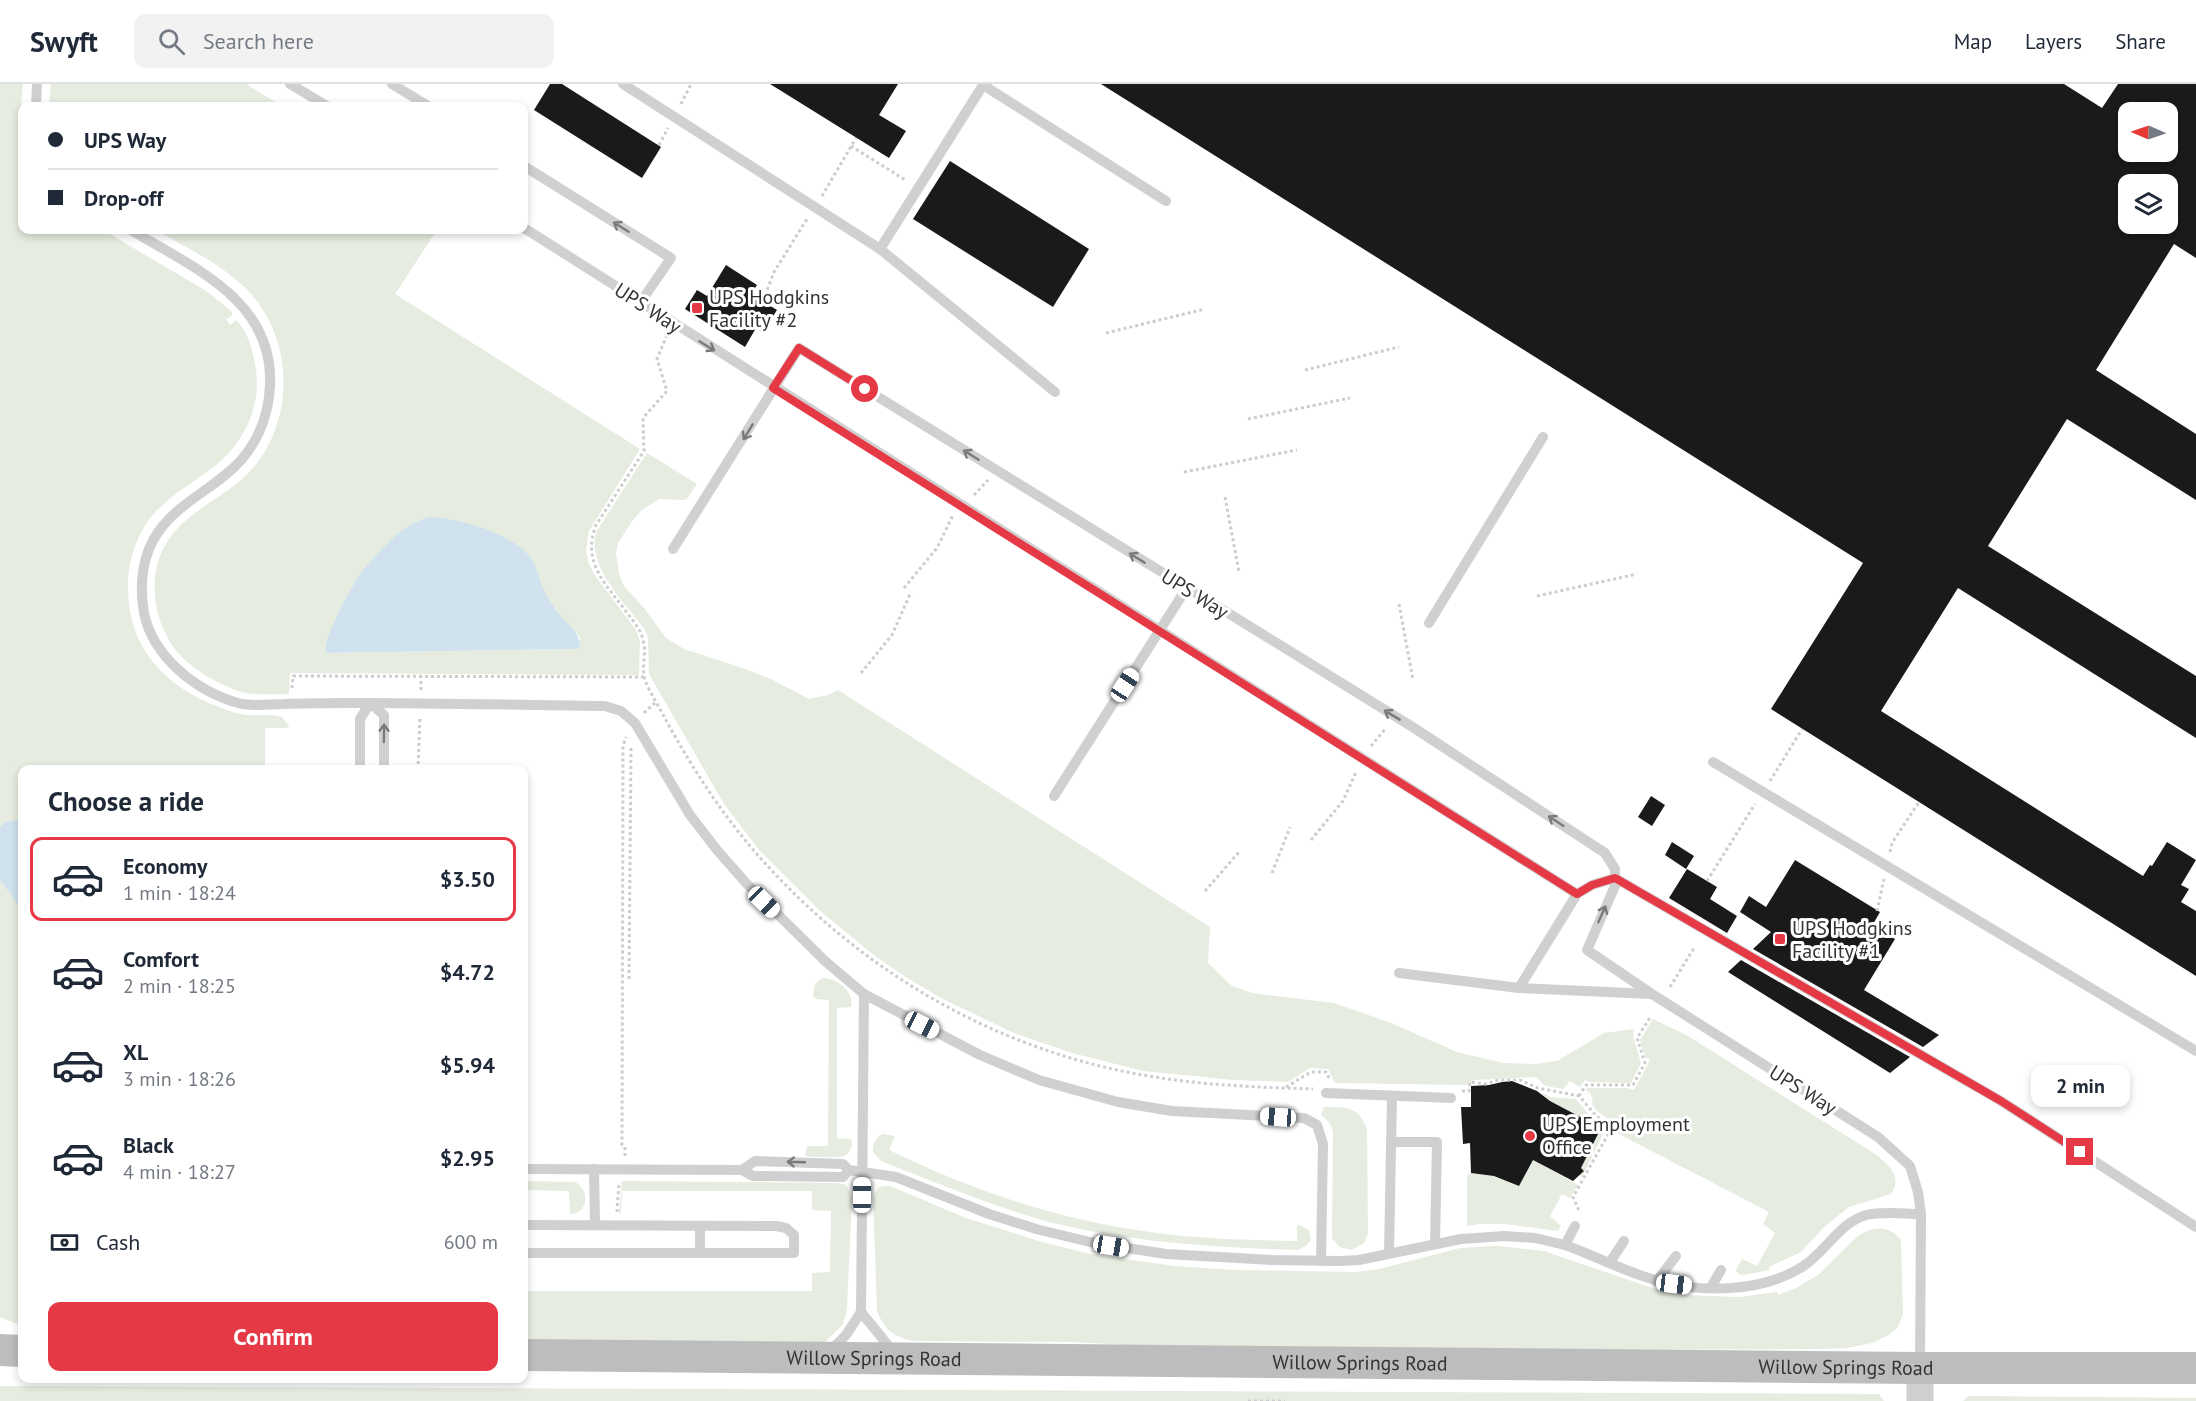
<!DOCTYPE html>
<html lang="en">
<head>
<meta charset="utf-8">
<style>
	body { margin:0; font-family:"PT Sans",sans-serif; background:#f2f2f3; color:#1f2937; height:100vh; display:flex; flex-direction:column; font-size:22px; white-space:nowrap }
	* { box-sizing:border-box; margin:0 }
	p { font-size:20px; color:#747a83 }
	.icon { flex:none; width:33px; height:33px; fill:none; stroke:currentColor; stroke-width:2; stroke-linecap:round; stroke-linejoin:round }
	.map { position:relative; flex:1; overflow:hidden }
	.details { position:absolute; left:18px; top:681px; width:510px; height:618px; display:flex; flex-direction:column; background:#fff; border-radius:12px; box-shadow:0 3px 9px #0003 }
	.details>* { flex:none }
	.top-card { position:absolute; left:18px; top:18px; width:510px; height:132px; border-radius:12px; box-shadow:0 3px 9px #0003; display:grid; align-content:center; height:132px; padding:0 30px; background:#fff }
	.needle { width:39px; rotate:272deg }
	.buttons { position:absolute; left:2118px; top:18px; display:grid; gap:12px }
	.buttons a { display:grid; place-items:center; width:60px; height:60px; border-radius:12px; background:#fff; box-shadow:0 3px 9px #0003; font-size:30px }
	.end { position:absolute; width:27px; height:27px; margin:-14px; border:8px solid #e63946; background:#fff; box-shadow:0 0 0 3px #fff }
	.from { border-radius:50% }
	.bubble { position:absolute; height:42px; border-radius:12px; background:#fff; box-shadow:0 3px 9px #0003; font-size:20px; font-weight:700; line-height:42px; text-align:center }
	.car { position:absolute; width:18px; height:36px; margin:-18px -9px; border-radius:8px; box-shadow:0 0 4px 2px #0007; background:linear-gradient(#fff 24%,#345 0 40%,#fff 0 76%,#345 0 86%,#fff 0) }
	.top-card b { display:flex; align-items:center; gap:21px; height:57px; font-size:22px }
	.top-card b+b { border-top:2px solid #e0e1e3 }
	.top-card i { width:15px; height:15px; background:#1f2937 }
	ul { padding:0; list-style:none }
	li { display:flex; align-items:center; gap:18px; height:84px; margin:0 12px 9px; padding:0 18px; border:3px solid transparent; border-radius:12px }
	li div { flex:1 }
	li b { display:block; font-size:22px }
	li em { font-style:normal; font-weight:700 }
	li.active { border-color:#e63946 }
	li>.icon { width:54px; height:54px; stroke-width:1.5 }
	h2 { padding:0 30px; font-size:27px; line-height:72px }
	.pay { display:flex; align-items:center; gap:15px; height:66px; padding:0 30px; font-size:22px }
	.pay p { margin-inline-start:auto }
	.action { display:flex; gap:12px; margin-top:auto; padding:12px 30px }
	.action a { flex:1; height:69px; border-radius:12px; background:#e63946; color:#fff; font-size:24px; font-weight:700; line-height:69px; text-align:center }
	header { display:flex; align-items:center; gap:36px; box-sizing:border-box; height:84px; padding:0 30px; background:#fff; border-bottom:2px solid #e0e1e3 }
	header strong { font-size:28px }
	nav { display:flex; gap:33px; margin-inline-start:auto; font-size:21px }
	.search { width:420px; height:54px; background:#f2f2f3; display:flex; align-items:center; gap:15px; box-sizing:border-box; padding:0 21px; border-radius:12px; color:#747a83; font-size:22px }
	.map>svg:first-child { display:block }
</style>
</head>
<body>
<header>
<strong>Swyft</strong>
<div class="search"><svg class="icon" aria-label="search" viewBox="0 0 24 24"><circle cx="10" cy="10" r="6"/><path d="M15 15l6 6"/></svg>Search here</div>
<nav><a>Map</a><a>Layers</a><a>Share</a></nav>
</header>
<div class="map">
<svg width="2196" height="1317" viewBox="0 0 2196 1317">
	<rect width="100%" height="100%" fill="#fff"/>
	<g fill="#e6ecdf" fill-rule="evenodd">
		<path d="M0 0H23L21 22 22 146H103L208 208 232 228V232L226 235 230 241 236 236C248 247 252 265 255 281 263 319 245 358 215 382 193 399 169 411 151 433 136 452 128 478 128 501 127 563 164 602 219 623 229 627 240 631 250 631 261 632 272 630 282 633L289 642 288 644H265V685L22 686V736L21 735 5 738 0 743Z"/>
		<polygon points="51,0 246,0 282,22 49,22"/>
		<path d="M155 146H437L395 210 640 365 589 447 586 467 589 480 596 493 636 546 640 557 639 591 290 589 289 610C271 610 252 612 235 606 216 598 195 587 181 572 154 544 145 492 167 458 188 425 228 413 253 384 298 330 293 246 240 199 215 177 184 162 155 146ZM532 477 544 508 562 535 576 548 580 554 579 563 574 565 326 569Z"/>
		<path d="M647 369 697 400 686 416 659 415 642 426 633 436 618 459 616 469 619 490 624 502 644 524 666 554 684 565 748 586 773 596 809 615 828 611 838 606 1210 843 1208 879 1232 902 1252 909 1334 919 1391 939 1457 968 1503 979 1535 980 1557 977 1604 949 1634 945 1633 952 1641 979 1631 999 1589 998 1585 996 1580 1003 1570 997 1563 1005 1545 1002 1536 993 1474 996 1468 1001 1335 999 1328 985 1310 984 1288 998 1234 996 1143 987 1072 969 1014 949 941 914 909 895 876 873 818 825 760 767 724 720 649 590 648 554 645 546C625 518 587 485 596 448Z"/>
		<polygon points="0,796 22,826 22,1242 0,1233"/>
		<path d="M822 894C836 893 855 908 851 923L837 924V1054L851 1055 852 1061 848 1070 841 1073H807L805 1070 807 1062H828L829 916 816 915 813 912 815 900Z"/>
		<path d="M1653 935 1688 952 1875 1070C1889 1081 1903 1093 1891 1110L1849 1123 1824 1143 1801 1168 1769 1183 1770 1186 1743 1191 1738 1190 1736 1186 1742 1175 1757 1182 1775 1149 1763 1140 1769 1128 1615 1048 1614 1039 1598 1028 1592 1020C1594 1014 1591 1010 1586 1006L1587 1004H1628L1634 1006 1650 976 1645 973 1640 956Z"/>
		<polygon points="1541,1009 1548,1011 1549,1013 1576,1015 1596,1039 1599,1038 1605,1046 1582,1093 1579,1092 1584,1087 1581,1084 1600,1044 1550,1017"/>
		<path d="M1324 1023C1346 1023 1359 1022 1367 1046L1368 1150 1364 1159 1352 1166 1339 1163 1332 1154 1333 1047 1329 1038 1321 1031Z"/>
		<path d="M883 1050 895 1052 889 1066C971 1106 1058 1136 1150 1148 1198 1155 1248 1156 1297 1157V1142L1299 1141 1309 1146 1311 1156 1306 1162 1298 1166C1209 1163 1121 1158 1035 1134 982 1118 932 1097 881 1077L873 1068C873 1060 875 1053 883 1050Z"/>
		<polygon points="1533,1076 1578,1101 1570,1114 1562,1110 1550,1132 1561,1142 1558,1147 1505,1140 1480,1140 1467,1142 1467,1092 1471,1089 1494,1092 1519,1102"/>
		<path d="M524 1097 575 1098C590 1105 589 1130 570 1130L569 1107 524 1106Z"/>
		<polygon points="622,1097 838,1099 846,1101 852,1112 847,1225 843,1240 824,1259 524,1263 524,1207 812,1207 812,1189 830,1188 831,1127 812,1126 812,1107 622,1107 621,1129 619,1130"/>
		<path d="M883 1102H890L966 1134 1042 1158 1090 1170 1174 1182 1234 1186 1355 1188 1379 1185 1460 1164 1497 1162 1544 1167 1658 1206 1683 1211 1739 1213 1777 1208 1778 1211 1796 1204 1818 1191 1858 1152C1874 1142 1889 1141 1901 1156L1903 1231 1898 1243 1889 1251 1872 1259 1847 1264 1820 1265 1238 1267 1073 1258 913 1257C894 1253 883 1245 877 1226L873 1113 878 1104Z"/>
		<polygon points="0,1302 1879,1310 1884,1317 0,1317"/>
		<polygon points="1969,1312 2196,1314 2196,1317 1963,1317"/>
	</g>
	<g fill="#cfe2ee">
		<path d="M429 433C458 434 515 449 532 476 538 485 539 497 544 506 547 513 552 520 556 526 565 540 580 545 580 563L575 565 326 569C322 555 352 502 361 489 370 477 382 465 393 454 403 444 415 438 429 433Z"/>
		<polygon points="21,735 22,736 22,826 0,796 0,743 5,738"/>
	</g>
	<g fill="#1a1a1a" fill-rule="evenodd">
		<polygon points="550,0 562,0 661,63 642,94 534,26"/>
		<polygon points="770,0 898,0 879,31 906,47 889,74"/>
		<path d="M1101 0H2064L2102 24 2118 0H2196V174L2174 160 2096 286 2196 350V416L2067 335 1988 462 2196 592V654L1958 504 1881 627 2143 792 2150 781 2152 782 2167 758 2196 776 2181 801 2189 805 2181 818 2196 827V892L1771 625 1863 479ZM2128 28H2168V68H2128ZM2128 100H2168V140H2128Z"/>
		<polygon points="950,77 1089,165 1053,223 913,135"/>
		<polygon points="726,181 757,201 751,210 777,226 763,248 756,244 745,263 685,225 697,206 707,212"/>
		<polygon points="1651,712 1665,721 1652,742 1638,733"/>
		<polygon points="1672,758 1694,772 1686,785 1665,771"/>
		<polygon points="1795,776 1880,828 1872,842 1895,855 1864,906 1939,951 1923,963 1753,865 1771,848 1740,828 1749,812 1766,823"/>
		<polygon points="1687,785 1717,803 1710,815 1737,832 1727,849 1669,814"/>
		<polygon points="1741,876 1910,973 1890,989 1728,888"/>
		<polygon points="1512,997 1537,1007 1550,1017 1601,1044 1581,1084 1584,1087 1573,1097 1533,1076 1519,1102 1494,1092 1471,1089 1470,1059 1463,1060 1461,1023 1471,1023 1471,1002 1489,1001 1502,998"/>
	</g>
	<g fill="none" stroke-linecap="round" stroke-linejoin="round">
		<g stroke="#cdcdcd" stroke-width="3" stroke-dasharray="3 3" stroke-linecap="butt">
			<polyline points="681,20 691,0"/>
			<polyline points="659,61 668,44"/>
			<polyline points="851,62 907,97"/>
			<polyline points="822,112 856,54"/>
			<polyline points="763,217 774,188 807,135"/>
			<polyline points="1106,249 1205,225"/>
			<path d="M667 251 657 275 667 307 643 334 644 367 596 441C581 479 607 501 628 530 634 538 641 546 643 556 647 568 641 583 645 596 651 611 661 626 668 640 692 683 718 724 750 762 849 879 985 962 1137 990 1195 1001 1254 1003 1313 1005"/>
			<polyline points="1305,286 1399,263"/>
			<polyline points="1248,335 1350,314"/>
			<polyline points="1184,388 1297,366"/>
			<polyline points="974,411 988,396"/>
			<polyline points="1225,413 1239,488"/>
			<polyline points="904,504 937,464 953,431"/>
			<polyline points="1537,512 1637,490"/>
			<polyline points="1399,520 1413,596"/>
			<polyline points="861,589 892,551 911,508"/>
			<polyline points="292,604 293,592 644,593"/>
			<polyline points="421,606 421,592"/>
			<polyline points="644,629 656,618"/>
			<polyline points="1371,662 1386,644"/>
			<polyline points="418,686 420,633"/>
			<polyline points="1770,697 1802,645"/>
			<polyline points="1311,756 1343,717 1356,688"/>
			<polyline points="1890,768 1892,759 1919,718"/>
			<polyline points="1272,789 1290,743"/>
			<polyline points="1707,797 1755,720"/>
			<polyline points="1205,807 1239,768"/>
			<polyline points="1877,827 1884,795"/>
			<polyline points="629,895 631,662"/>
			<polyline points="1670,903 1694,864"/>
			<polyline points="1286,1003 1311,988 1326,988 1329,994"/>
			<polyline points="1462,1007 1469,1007 1470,998 1486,1000 1498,996 1520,996 1538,1004 1579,1012 1597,1033 1602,1035 1611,1045 1573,1113 1580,1129"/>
			<polyline points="1579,1012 1586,1001 1633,1001 1645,979 1637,954 1651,932"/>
			<polyline points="625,1072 625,1063 622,1061 623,662 626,653"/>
			<polyline points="617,1128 619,1098"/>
			<polyline points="1248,1317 1285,1317"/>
		</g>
		<g stroke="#d0d0d0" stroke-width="10">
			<polyline points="290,0 327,22"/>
			<polyline points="392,0 428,22"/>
			<polyline points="623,0 880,165 1055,308"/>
			<polyline points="36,22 37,0"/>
			<polyline points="524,82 671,174 640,219"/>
			<polyline points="524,144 1577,810"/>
			<path d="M131 146C192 183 274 216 270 301 269 327 260 354 242 375 218 403 181 416 159 447 142 470 139 501 144 529 153 573 196 607 238 619 252 623 268 620 283 620 306 619 330 619 353 619 437 619 521 621 605 622L621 627 635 639 690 731 717 766 746 799 825 877 864 910 980 971 1039 996 1118 1018 1172 1027 1304 1034 1317 1041 1323 1060 1321 1177"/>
			<polyline points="880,165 983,1 1166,117"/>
			<polyline points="673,465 799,264 1411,642 1605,769 1615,785 1615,802 1587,866 1652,910 1878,1053 1910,1082 1918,1108 1921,1130 1920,1281"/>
			<polyline points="1429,539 1543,353"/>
			<polyline points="1713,678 2196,967"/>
			<polyline points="360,686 360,635 370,619 384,631 384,686"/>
			<polyline points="1054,712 1186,505"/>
			<polyline points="1615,794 2001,1017 2196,1143"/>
			<polyline points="1615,794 1592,801 1577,810 1519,904 1651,910"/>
			<polyline points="1399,889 1519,904"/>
			<polyline points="1326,1009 1451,1014"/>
			<polyline points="1391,1058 1437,1058 1435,1160"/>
			<polyline points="524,1085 742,1086 753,1092 843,1093 849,1086"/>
			<polyline points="594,1085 595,1141"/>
			<polyline points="742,1086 755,1077 843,1080 849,1086 896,1093 989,1130 1036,1145 1094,1159 1166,1170 1273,1176 1339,1177 1359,1176 1461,1155 1505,1152 1535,1154 1565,1161"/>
			<polyline points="524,1141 776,1142 786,1144 794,1151 794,1169 524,1169"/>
			<path d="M1575 1142 1565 1161C1596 1172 1627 1189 1659 1197 1704 1209 1762 1208 1802 1183 1825 1169 1839 1139 1866 1131 1883 1127 1904 1130 1921 1130"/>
			<polyline points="700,1169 700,1142"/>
			<polyline points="1389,1169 1392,1012"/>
			<polyline points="1610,1178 1624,1157"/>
			<polyline points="1657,1197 1676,1172"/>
			<polyline points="1711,1203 1721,1186"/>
			<polyline points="861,1228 895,1270"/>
			<polyline points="830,1267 846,1251 861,1228 864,910"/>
		</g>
		<polyline stroke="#d0d0d0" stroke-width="27" points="1920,1317 1920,1284"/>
		<g stroke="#bdbdbd" stroke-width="32">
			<polyline points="0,1266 22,1267"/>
			<path id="s1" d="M524 1271 1920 1284H2196"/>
		</g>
	</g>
	<defs><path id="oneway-shaft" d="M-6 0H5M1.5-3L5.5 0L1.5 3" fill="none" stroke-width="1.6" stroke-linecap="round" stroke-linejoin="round" transform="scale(1.5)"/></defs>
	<g stroke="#7a7a7a">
		<use href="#oneway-shaft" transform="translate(621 143) rotate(-148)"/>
		<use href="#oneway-shaft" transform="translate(707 262) rotate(32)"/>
		<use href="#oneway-shaft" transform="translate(748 348) rotate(121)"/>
		<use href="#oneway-shaft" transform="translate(971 371) rotate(-148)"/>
		<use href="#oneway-shaft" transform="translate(1137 474) rotate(-148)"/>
		<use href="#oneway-shaft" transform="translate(1392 631) rotate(-149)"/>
		<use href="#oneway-shaft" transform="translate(384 649) rotate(-89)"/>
		<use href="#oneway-shaft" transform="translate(1556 737) rotate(-147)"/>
		<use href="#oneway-shaft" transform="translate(1602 830) rotate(-66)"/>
		<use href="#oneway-shaft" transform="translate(796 1078) rotate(-178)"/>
	</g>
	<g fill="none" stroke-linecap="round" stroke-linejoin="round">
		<polyline stroke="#e63946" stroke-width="8" points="865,305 799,264 773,304 1577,810 1592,801 1615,794 2001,1017 2080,1068"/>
	</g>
	<g fill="#e63946" stroke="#fff" stroke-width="2">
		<rect x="691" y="218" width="12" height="12" rx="3"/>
		<rect x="1774" y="849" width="12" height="12" rx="3"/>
		<circle cx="1530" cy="1052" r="6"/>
	</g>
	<g text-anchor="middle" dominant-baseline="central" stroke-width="6" stroke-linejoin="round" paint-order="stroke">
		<g font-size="20" fill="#333" stroke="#fff" text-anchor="start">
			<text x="709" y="213">UPS Hodgkins<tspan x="709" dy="23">Facility #2</tspan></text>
			<text x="1792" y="844">UPS Hodgkins<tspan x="1792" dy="23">Facility #1</tspan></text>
			<text x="1542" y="1040">UPS Employment<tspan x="1542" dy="23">Office</tspan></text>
		</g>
		<g font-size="20" fill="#333" stroke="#fff">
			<text transform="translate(648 224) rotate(33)">UPS Way</text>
			<text transform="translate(1195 510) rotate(32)">UPS Way</text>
			<text transform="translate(1803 1006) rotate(32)">UPS Way</text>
			<text stroke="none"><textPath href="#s1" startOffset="350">Willow Springs Road</textPath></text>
			<text stroke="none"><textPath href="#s1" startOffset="836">Willow Springs Road</textPath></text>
			<text stroke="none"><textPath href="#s1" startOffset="1322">Willow Springs Road</textPath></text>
		</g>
	</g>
</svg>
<div class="buttons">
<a><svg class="needle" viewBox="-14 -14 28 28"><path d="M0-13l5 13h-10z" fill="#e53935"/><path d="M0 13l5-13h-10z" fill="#747a83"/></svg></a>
<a><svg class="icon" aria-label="layers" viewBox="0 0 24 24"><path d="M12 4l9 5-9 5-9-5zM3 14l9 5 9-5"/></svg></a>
</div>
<i class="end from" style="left:865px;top:305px"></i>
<i class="end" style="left:2080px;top:1068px"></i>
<div class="bubble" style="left:2031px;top:981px;width:99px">2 min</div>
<i class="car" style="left:1125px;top:601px;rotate:33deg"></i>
<i class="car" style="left:764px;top:818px;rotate:134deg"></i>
<i class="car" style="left:922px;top:941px;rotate:117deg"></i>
<i class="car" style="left:1278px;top:1033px;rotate:274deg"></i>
<i class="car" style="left:862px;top:1111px;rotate:0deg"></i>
<i class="car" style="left:1111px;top:1162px;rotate:100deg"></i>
<i class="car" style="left:1674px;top:1200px;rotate:97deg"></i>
<div class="top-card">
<b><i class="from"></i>UPS Way</b>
<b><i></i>Drop-off</b>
</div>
<section class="details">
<h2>Choose a ride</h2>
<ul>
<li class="active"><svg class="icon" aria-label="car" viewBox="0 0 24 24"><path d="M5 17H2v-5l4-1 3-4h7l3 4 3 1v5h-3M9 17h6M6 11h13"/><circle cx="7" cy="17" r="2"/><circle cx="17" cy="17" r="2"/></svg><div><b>Economy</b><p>1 min · 18:24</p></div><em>$3.50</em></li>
<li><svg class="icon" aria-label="car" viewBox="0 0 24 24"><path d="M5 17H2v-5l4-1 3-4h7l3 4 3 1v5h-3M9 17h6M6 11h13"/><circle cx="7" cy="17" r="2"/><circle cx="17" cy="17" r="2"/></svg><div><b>Comfort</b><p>2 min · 18:25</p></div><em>$4.72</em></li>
<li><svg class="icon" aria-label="car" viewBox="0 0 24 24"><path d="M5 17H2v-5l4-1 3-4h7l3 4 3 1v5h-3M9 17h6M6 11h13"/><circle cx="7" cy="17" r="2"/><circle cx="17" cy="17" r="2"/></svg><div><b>XL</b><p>3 min · 18:26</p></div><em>$5.94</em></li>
<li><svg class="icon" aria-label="car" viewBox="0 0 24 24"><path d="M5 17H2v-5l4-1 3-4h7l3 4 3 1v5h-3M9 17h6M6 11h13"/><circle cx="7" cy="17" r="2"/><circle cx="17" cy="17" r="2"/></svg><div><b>Black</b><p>4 min · 18:27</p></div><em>$2.95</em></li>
</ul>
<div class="pay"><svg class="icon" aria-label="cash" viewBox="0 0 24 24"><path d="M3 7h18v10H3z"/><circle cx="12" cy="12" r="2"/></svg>Cash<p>600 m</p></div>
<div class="action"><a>Confirm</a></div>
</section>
</div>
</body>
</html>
